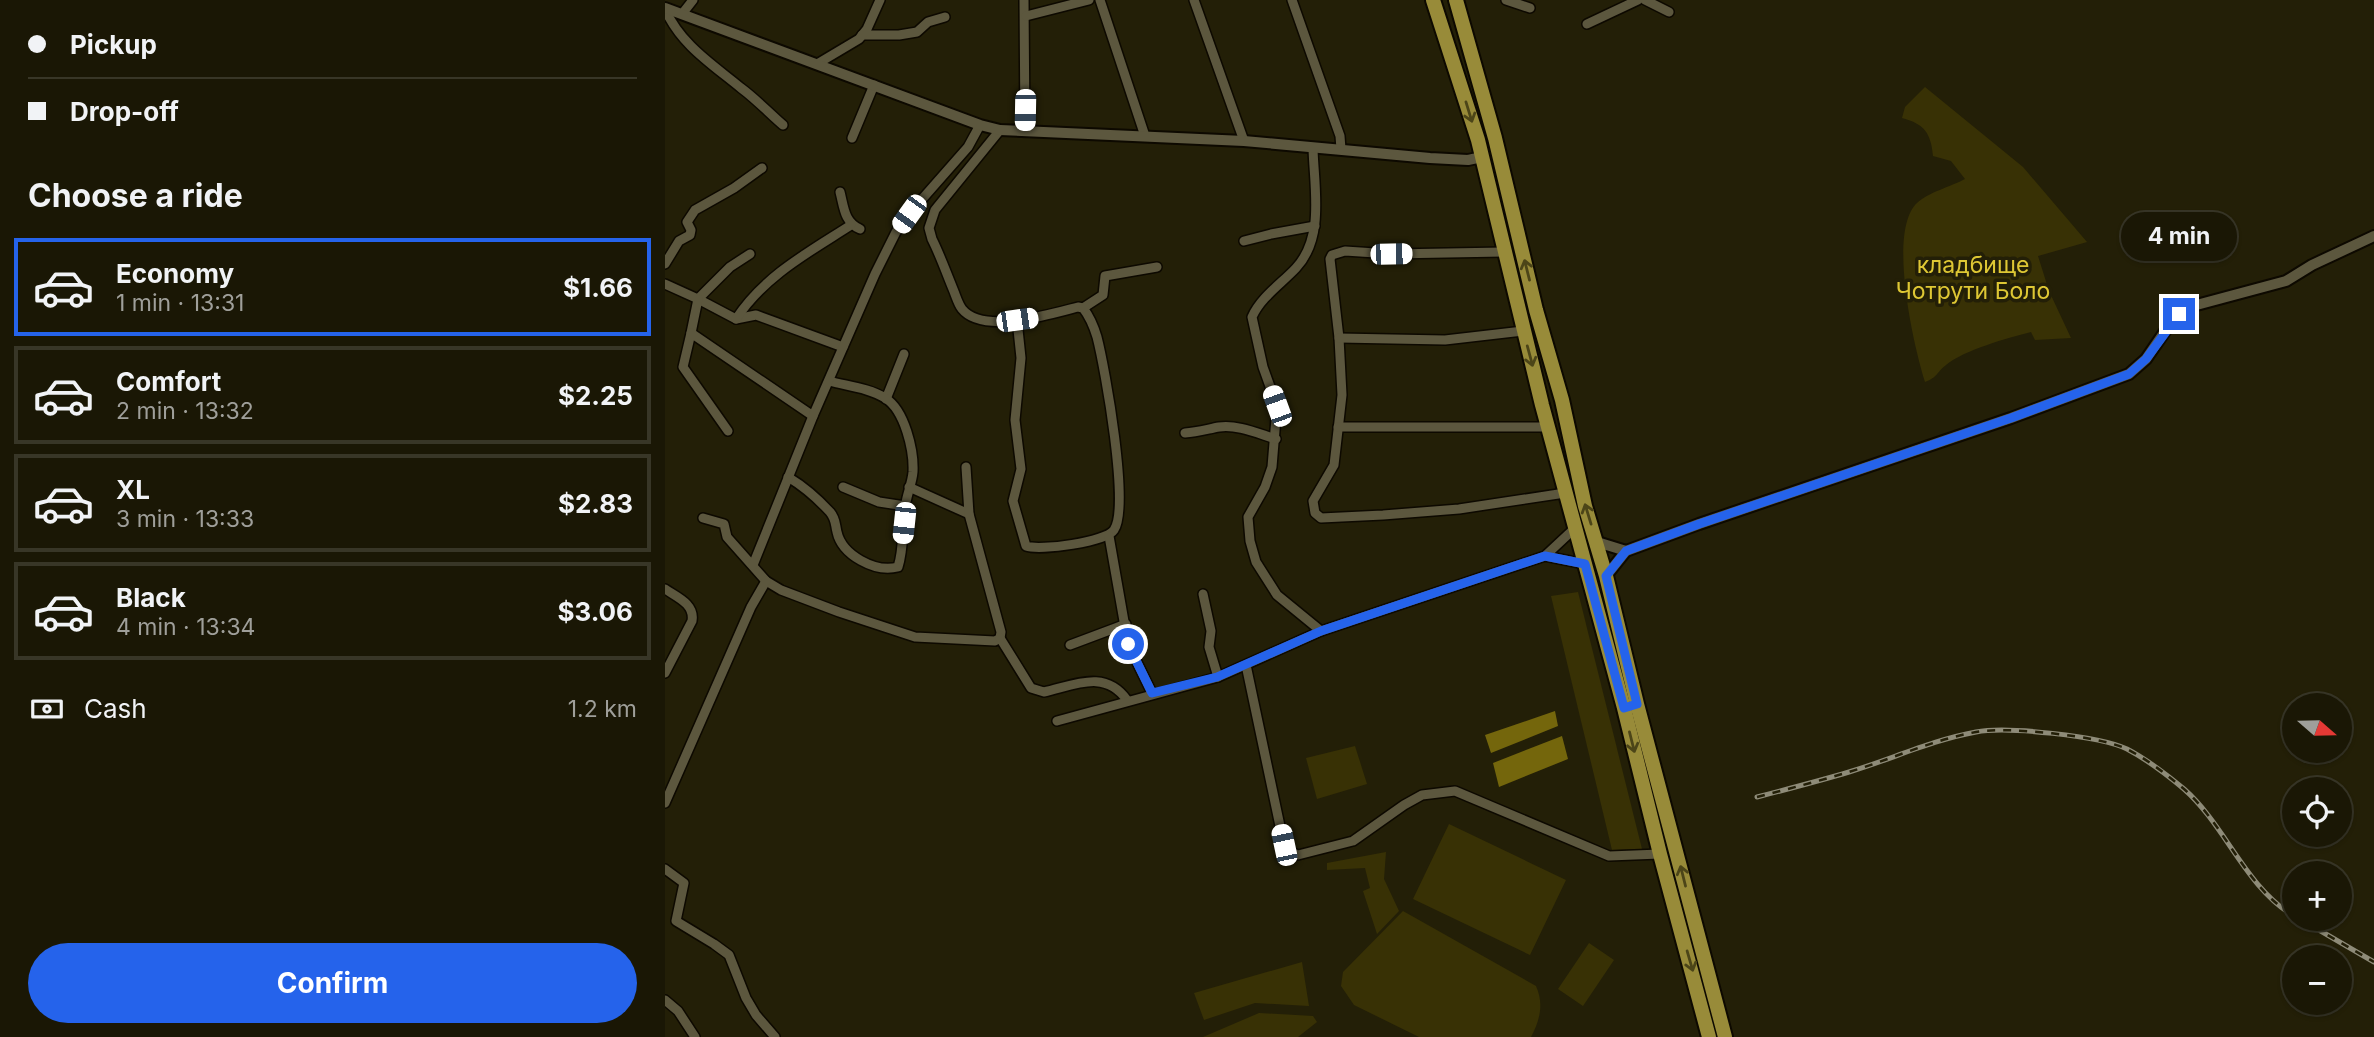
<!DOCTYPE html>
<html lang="en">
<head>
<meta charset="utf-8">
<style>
	body { margin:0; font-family:Inter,sans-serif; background:#272413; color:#f1f3f6; height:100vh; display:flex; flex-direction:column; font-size:26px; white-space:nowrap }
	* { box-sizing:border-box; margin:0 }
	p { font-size:23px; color:#9f9f9a }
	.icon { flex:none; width:38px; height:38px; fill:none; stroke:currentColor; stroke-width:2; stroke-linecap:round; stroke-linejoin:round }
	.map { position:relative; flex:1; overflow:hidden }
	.details { display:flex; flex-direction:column; background:#1a1705; width:665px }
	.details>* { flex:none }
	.hud { display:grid; align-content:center; height:154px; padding:0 28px; background:#1a1705 }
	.needle { width:46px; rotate:110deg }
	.controls { position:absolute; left:1617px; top:693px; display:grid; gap:14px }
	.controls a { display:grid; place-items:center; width:70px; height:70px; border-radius:50%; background:#1a1705; box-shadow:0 2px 5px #0004,0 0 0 2px #383627; font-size:35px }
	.end { position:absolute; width:32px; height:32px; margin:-16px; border:9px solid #2563eb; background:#fff; box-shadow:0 0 0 4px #fff }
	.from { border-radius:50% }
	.bubble { position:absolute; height:49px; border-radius:24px; background:#1a1705; box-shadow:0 2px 5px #0004,0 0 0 2px #383627; font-size:23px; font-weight:700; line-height:49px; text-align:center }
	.car { position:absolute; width:21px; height:42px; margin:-21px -10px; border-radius:9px; box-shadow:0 0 5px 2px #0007; background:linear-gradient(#fff 24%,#345 0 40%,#fff 0 76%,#345 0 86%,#fff 0) }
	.hud b { display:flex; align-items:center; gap:24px; height:66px; font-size:26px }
	.hud b+b { border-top:2px solid #383627 }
	.hud i { width:18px; height:18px; background:#f1f3f6 }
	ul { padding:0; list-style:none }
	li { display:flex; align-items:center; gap:21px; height:98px; margin:0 14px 10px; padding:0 14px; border:4px solid #383627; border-radius:0px }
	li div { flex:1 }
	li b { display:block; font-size:26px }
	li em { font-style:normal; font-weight:700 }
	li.current { border-color:#2563eb }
	li>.icon { width:63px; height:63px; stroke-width:1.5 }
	h2 { padding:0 28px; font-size:32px; line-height:84px }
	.pay { display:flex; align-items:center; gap:18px; height:77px; padding:0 28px; font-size:26px }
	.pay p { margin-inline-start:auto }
	.primary-button { display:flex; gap:14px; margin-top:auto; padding:14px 28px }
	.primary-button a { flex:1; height:80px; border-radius:42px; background:#2563eb; color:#fff; font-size:28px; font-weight:700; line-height:80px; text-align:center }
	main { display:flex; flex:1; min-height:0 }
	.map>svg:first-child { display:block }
</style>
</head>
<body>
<main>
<section class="details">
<div class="hud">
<b><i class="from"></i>Pickup</b>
<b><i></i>Drop-off</b>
</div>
<h2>Choose a ride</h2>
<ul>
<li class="current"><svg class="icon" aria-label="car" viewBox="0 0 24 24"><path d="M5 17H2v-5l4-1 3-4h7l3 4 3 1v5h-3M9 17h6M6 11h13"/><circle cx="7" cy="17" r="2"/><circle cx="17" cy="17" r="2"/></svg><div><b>Economy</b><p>1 min · 13:31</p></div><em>$1.66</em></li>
<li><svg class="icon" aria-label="car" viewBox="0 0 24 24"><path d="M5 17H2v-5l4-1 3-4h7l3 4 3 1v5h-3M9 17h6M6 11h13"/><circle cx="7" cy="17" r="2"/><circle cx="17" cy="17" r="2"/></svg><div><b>Comfort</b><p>2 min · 13:32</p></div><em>$2.25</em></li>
<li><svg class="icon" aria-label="car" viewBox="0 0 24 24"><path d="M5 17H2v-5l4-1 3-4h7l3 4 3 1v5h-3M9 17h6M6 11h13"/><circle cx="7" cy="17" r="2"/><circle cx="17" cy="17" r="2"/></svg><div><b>XL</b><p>3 min · 13:33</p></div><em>$2.83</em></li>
<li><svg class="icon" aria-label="car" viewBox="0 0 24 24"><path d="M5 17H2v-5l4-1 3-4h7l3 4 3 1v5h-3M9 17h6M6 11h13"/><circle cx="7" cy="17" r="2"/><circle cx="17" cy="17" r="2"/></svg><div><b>Black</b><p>4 min · 13:34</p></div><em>$3.06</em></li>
</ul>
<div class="pay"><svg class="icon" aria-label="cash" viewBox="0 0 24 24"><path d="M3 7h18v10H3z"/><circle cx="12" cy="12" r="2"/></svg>Cash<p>1.2 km</p></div>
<div class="primary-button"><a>Confirm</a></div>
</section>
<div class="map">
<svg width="1709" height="1037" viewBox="0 0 1709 1037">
	<rect width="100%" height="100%" fill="#231f07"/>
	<g fill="#383105">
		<path d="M1260 87 1358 167 1422 242 1373 256 1384 291 1406 338 1370 340 1366 332C1343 338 1299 350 1281 365 1271 373 1273 377 1260 382 1249 347 1222 231 1252 203 1262 193 1287 186 1300 179L1286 161 1268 156C1266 134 1260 124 1237 118L1240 107Z"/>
		<polygon points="913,592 977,849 947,850 886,596"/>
		<polygon points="690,746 702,784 652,799 641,758"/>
		<polygon points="784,824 901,880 865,955 748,899"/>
		<polygon points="721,852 719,879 734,911 712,934 698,891 705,888 700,868 662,870 662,863"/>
		<path d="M738 911 871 986C879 1004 875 1020 866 1037H754L689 1005 676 986 678 972Z"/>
		<polygon points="924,943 949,960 918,1006 893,989"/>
		<polygon points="637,962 644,1006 590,1003 539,1020 529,993"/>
		<polygon points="594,1013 648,1016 652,1022 633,1037 538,1037"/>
	</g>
	<g fill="#74660c">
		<polygon points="890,711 893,726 826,753 820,735"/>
		<polygon points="897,736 903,759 834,787 828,763"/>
	</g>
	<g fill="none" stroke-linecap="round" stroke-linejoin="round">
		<g stroke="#0d0900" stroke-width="12">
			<g id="minor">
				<polyline points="359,0 360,131"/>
				<polyline points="435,0 480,136"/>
				<polyline points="529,0 579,141"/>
				<polyline points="627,0 675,136 676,149"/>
				<polyline points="841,0 865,8"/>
				<polyline points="980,0 1004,12"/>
				<path d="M0 9C16 45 47 64 76 88 91 99 104 113 118 125"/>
				<polyline points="17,14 28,0"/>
				<polyline points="361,16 424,0"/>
				<polyline points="922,24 973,0"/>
				<polyline points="197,35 234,35 252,32 263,22 280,17"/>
				<polyline points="152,64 194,39 202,29 215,0"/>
				<path d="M335 130 270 210 264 228 267 239C275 255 281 272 288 289 291 296 293 304 297 309 318 335 386 314 413 307L418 308C425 317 429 327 432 337 440 368 465 507 449 530 441 542 375 551 361 546L348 501 356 469 350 420 356 358 352 320"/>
				<polyline points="187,138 209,85"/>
				<path d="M648 148C649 187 660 237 631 268 616 284 596 297 587 317L598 367 612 406 607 467 600 487 583 517 585 541 591 562 612 595 656 631"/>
				<path d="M175 192C179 207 179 222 195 229"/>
				<polyline points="579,241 606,234 650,226"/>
				<polyline points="839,252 726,254 680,251 667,255 665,259 674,338 677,395 669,465 648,501 650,513 656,518 718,515 794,509 900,493"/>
				<polyline points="85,254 65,267 33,299 71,319 91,315 178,347"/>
				<polyline points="0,264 14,241 25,235 26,230 22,222 30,210 69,188 97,168"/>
				<polyline points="0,284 33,299 26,333"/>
				<polyline points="418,308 438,295 440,276 492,267"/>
				<path d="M71 319C99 276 144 252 186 225"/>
				<polyline points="674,338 780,340 858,331"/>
				<polyline points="221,399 239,354"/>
				<polyline points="673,427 883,427"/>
				<polyline points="63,431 18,367 26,333 148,416"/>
				<path d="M520 433C532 432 543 429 554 427 572 424 594 434 611 439"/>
				<path d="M123 477C138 486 153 499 165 512 171 519 170 524 172 532 177 555 210 573 233 567 239 549 237 528 240 509 241 496 247 484 248 472 249 451 240 410 220 398 204 388 182 386 164 381"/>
				<polyline points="178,487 214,502 240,506"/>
				<polyline points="244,487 304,514"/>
				<polyline points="38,518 59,524 62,537 101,581 116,590 174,612 250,637 330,641 335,638 336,632 304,514 301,467"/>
				<polyline points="444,536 463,644 487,693"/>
				<polyline points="880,556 920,564"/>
				<polyline points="88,565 148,416 210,274 231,232 244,214 303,147 315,125"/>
				<path d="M0 589C12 597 30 604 27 621L0 673"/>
				<polyline points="538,594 546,631 544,647 553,677"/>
				<path d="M335 638 366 688 379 692C410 685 440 669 462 700"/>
				<polyline points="405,645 461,624"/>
				<polyline points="581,665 619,845 624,851 633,855 688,841 739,805 757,795 790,791 944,856 995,854"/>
				<polyline points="392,721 553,677 656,631 880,556 910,528"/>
				<polyline points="0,803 86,607 101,581"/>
				<polyline points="0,869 19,883 11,921 49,944 64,955 81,998 91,1015 110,1037"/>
				<polyline points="0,1000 13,1011 30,1037"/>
			</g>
		</g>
		<g stroke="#0d0900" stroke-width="14">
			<g id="tertiary">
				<polyline points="0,8 315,125 335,130 579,141 765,158 803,160 817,157"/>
				<polyline points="932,542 961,551"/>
				<polyline points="941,576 961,551 1034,524 1346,418 1464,374 1481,359 1505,324 1524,307 1621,281 1647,265 1709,236"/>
			</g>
		</g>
		<g stroke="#0d0900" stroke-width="18">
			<g id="primary">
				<polyline points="768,0 813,140 877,405 959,708 995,854 1044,1037"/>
				<polyline points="791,0 830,138 871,310 897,400 920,506 941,576 972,704 1060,1037"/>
			</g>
		</g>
		<use href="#minor" stroke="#5c573e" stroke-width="9"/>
		<use href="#tertiary" stroke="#5c573e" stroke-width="10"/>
		<use href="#primary" stroke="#988b39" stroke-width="14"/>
		<g stroke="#8e8b78" stroke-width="5">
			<g id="rail">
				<path d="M1092 797C1123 789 1154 781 1184 772 1227 759 1267 740 1311 732 1341 726 1435 736 1462 749 1483 760 1501 774 1519 789 1561 826 1580 887 1629 916"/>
				<polyline points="1635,919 1709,962"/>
			</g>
		</g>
		<use href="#rail" stroke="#231f07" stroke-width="2.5" stroke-dasharray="8" stroke-linecap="butt"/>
	</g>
	<defs><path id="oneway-shaft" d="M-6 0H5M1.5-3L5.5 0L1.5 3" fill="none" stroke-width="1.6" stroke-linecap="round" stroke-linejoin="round" transform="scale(1.75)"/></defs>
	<g stroke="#4c4518">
		<use href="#oneway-shaft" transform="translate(804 112) rotate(73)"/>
		<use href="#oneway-shaft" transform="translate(862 270) rotate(-104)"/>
		<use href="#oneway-shaft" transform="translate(865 356) rotate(75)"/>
		<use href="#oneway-shaft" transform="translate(923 514) rotate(-107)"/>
		<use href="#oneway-shaft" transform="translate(967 742) rotate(76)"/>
		<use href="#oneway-shaft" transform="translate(1018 876) rotate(-104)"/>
		<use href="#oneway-shaft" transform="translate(1025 961) rotate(74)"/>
	</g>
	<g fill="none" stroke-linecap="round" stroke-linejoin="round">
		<polyline stroke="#2563eb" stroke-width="9" points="463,644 487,693 552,677 656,631 880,556 920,564 959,708 972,704 941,576 961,551 1034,524 1346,418 1464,374 1481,359 1514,314"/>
	</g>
	<g text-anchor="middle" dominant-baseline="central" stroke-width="7" stroke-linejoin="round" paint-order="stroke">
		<g font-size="23" fill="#dec734" stroke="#231f07">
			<text x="1308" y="265">кладбище<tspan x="1308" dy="26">Чотрути Боло</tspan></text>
		</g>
	</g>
</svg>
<div class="controls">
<a><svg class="needle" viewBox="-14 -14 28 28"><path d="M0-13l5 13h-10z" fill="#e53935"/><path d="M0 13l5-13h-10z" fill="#9f9f9a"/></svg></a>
<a><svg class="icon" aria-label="locate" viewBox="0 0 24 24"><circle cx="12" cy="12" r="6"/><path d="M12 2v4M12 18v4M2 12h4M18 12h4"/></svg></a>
<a>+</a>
<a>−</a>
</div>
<i class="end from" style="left:463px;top:644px"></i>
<i class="end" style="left:1514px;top:314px"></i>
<div class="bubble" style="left:1456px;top:212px;width:116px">4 min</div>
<i class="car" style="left:360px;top:110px;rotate:181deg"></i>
<i class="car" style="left:244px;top:214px;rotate:216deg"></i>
<i class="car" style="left:726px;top:254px;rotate:89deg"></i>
<i class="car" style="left:352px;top:320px;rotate:82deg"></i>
<i class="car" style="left:612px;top:406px;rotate:340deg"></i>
<i class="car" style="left:239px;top:523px;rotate:186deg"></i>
<i class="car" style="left:619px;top:845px;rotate:348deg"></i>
</div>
</main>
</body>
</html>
